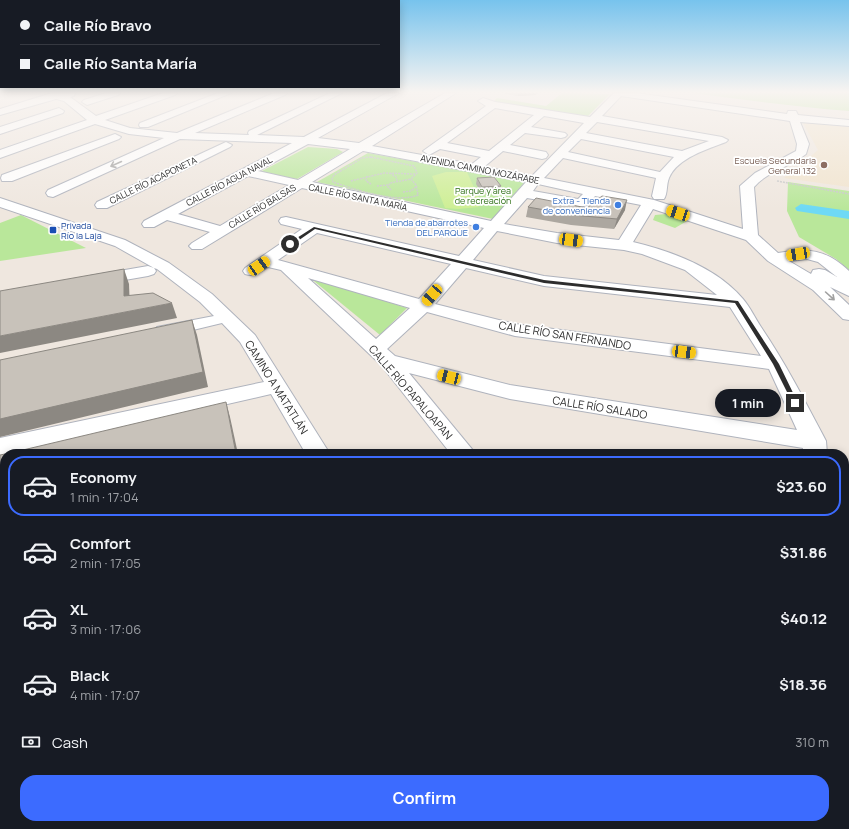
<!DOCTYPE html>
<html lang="en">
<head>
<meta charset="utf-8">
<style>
	body { margin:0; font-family:Manrope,sans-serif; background:#242831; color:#f1f3f6; height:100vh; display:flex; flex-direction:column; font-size:15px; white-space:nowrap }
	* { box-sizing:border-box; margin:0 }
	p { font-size:13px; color:#9ea1a6 }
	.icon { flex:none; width:22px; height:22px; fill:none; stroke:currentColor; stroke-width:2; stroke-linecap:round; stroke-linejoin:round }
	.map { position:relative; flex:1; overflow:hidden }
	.panel { position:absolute; left:0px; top:449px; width:849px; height:380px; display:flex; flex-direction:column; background:#171b24; border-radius:16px 16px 0 0; box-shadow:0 2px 10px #0003 }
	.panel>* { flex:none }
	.guide { position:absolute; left:0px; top:0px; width:400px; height:88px; box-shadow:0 2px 10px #0003; display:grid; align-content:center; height:88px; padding:0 20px; background:#171b24 }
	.end { position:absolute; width:18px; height:18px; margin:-9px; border:5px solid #2d2d2d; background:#fff; box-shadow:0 0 0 2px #fff }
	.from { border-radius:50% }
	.bubble { position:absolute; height:28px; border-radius:14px; background:#171b24; box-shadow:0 2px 10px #0003; font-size:13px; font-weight:700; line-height:28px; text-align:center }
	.car { position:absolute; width:12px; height:24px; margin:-12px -6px; border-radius:5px; box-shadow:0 0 3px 1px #0007; background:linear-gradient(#f5c518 24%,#345 0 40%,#f5c518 0 76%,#345 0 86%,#f5c518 0) }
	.guide b { display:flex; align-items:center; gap:14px; height:38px; font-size:15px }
	.guide b+b { border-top:1px solid #363941 }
	.guide i { width:10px; height:10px; background:#f1f3f6 }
	ul { padding:7px 0 0; list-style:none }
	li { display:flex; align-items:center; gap:12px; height:60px; margin:0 8px 6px; padding:0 12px; border:2px solid transparent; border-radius:16px }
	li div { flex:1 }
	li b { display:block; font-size:15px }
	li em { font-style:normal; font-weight:700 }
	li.on { border-color:#3c6bff }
	li>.icon { width:36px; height:36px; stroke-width:1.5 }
	.pay { display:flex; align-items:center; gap:10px; height:44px; padding:0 20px; font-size:15px }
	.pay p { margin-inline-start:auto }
	.cta { display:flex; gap:8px; margin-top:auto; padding:8px 20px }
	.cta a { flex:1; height:46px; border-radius:16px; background:#3c6bff; color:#fff; font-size:16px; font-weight:700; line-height:46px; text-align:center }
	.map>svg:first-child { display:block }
</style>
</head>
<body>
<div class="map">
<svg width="849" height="829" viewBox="0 0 849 829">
	<rect width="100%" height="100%" fill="#efe7df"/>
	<polygon fill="#f1e4ce" points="803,123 849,127 849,187 784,178 818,150"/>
	<g fill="#b9e79a">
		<polygon points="562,93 610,94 588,116 496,103 495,100 497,98 546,106"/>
		<path d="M693 93H849V111C797 107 745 100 693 93Z"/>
		<polygon points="308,147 337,149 343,152 297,179 260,172"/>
		<polygon points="368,153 525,182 493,219 317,182"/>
		<polygon points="788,182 849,191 849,270 836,259 799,237 787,211"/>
		<polygon points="666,214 687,221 675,228 653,220 655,215"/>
		<polygon points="21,215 86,248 0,261 0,223"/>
		<polygon points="309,277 407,308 380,335"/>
	</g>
	<polygon fill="#ceef95" points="446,172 467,172 481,203 478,207 458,209 445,208 432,176"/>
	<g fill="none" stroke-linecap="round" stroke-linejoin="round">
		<polygon fill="#6ed9f5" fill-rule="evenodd" points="801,204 849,211 849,219 797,211 795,208"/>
		<g stroke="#afb3bd" stroke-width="2">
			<g id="minor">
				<path d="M52 93H75L74 96 70 97 96 116 163 93H177L175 95 105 120 130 128 177 133 274 93H287L285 95 195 133 249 135 248 133 249 131 330 93H342L257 135 304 137 387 93H399L318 138 359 143 445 93H456L372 146 472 164 481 157 440 149 429 155 423 151 486 106 478 101 483 98 495 102 590 117 614 93H636L787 114 788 111H796L798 115 849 120V126L800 122 809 144 806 154C790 167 768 171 754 187L758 235 778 253C808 248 826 249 849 271V296L830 287 849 305V320L843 319 813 290 768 261 746 240 653 209 633 242C671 251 717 268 743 299 750 307 755 318 761 327 786 364 805 401 826 441L827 454H803V448L510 399 409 373 476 454H451L381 365 281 270 268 267C260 272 255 277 245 274L243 271 245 268 302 229 281 224 279 221 281 218 286 217 459 256 484 228 302 188 202 249H192L189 246 192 243 210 232 167 220 154 227H144L142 224 144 221 292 143 180 139 53 197 48 196 46 193 48 190 164 138 129 134 95 124 0 158V150L87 120 64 101 56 99 0 115V109ZM621 96 790 121 797 144 796 151 755 173 740 186 743 229 654 200 544 178 563 158 656 178 652 196 654 199H664C668 193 666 185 669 178 677 158 708 149 726 142L728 140 722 137 602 116ZM495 108 534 115 489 151 447 143ZM544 116 584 123 532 176 484 167 503 151 542 159 546 158 548 155 546 152 510 145 525 133 561 138 565 137 567 135 565 133 531 127ZM597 122 709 141 682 151 586 133ZM581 139 674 157 660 172 568 152ZM308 144 350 149 298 180 258 171ZM363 151 526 182 491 221 312 182ZM248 176 289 185 220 226 178 214ZM538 184 583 194 578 199 533 191ZM595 196 641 205 619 240 557 233 504 224 527 198 579 207 588 205ZM497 231 557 243 624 250 642 254 685 270 717 295 544 276 473 260ZM317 233 451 264 419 299 278 260ZM807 259 818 262 837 277 825 270 819 269 813 270 811 274 789 261ZM466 268 544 286 730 307 761 356 515 324 435 304ZM308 278 410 308 376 339ZM427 312 515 336 769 369 797 430 510 385 395 356 387 349Z"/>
				<polygon points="106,93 120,93 118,95 87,105 82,102 84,100"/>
				<polygon points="218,93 231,93 148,127 140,127 139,125 140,123"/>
				<polygon points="59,108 64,111 63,113 0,134 0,127"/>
				<polygon points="115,134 121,137 119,139 12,181 2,181 1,178 2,175"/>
				<polygon points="226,142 232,145 230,147 107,208 97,208 95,205 97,202"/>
				<polygon points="0,198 125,240 169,263 212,294 255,335 330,454 306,454 271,394 0,456 0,438 264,382 240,342 222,323 164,337 157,335 155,331 157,327 214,316 200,302 157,269 154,268 156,271 154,274 148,276 96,285 90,284 88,280 90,276 148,266 154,268 115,246 0,207"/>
				<polygon points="5,559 5,585 0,586 0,560"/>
				<polygon points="5,748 5,784 0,786 0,750"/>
				<polygon points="242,824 280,824 281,829 243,829"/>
				<polygon points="525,824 564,824 566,829 527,829"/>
				<polygon points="751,824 791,824 793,829 753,829"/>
			</g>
		</g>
		<g stroke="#c8c8c8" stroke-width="1.5" stroke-dasharray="2 1" stroke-linecap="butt">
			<path d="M371 157 414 166 417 173 411 179 416 185 418 195C398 204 353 189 333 182L332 179 334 175 362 158Z"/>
			<polyline points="390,173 396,177 397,181"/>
			<polyline points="367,176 366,181 371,184"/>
			<polyline points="351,181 384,173 416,174"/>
			<polyline points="777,181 849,194"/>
			<polyline points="377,186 388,185"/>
			<polyline points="391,190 388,187 390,183 411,179"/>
			<polyline points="403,192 411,191 417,186"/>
		</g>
		<use href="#minor" fill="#fff" fill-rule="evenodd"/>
	</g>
	<g fill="#aca7a0">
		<polygon points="505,93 538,93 535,95 518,96 506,94"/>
		<polygon points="477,178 501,186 500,192 482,194 476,184"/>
		<polygon points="528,207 625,210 614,229 571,225 526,217"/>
	</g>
	<g fill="#8c8882">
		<polygon points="518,93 538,93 535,95 518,96"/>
		<polygon points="627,200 625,210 614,229 617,219"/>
		<polygon points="124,269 129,284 130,311 124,296"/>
		<polygon points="172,303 177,318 0,353 0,336"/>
		<polygon points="192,320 197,335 208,387 0,437 0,419"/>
		<polygon points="226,402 230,417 238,454 236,454"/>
		<polygon points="5,535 5,553 0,554 0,536"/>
	</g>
	<g fill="#c8c2ba" stroke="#8c8882">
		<polygon points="494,177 501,186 482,187 477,178"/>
		<polygon points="602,196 627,200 617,219 573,215 528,207 536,198 587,208"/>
		<polygon points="124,269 124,296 153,293 172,303 0,336 0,291"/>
		<polygon points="192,320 203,372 0,419 0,360"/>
		<polygon points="226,402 236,454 6,454"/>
		<polygon points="5,454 5,535 0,536 0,455"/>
	</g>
	<defs><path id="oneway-shaft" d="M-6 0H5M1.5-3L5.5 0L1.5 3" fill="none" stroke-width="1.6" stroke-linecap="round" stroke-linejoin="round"/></defs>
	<g stroke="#a0a0a0">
		<use href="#oneway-shaft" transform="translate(116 164) rotate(156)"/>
		<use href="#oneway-shaft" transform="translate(830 296) rotate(42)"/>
	</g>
	<linearGradient id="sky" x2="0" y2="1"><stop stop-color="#77c3ed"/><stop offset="0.44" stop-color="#f8f4f1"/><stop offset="1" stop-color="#f8f4f1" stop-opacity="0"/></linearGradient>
	<rect width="849" height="209" fill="url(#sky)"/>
	<polygon fill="#2d2d2d" points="314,227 544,280 738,301 779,364 798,403 793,404 773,364 735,303 544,283 315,229 292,245 289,245 289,243"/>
	<circle fill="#8d6e63" stroke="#fff" stroke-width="1.5" cx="824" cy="165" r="4"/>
	<g fill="#3f7fe0" stroke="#fff" stroke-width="1.5">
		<circle cx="618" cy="205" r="4"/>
		<circle cx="476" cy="227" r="4"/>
	</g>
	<rect fill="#1a4fb4" stroke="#fff" stroke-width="1.5" x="49" y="226" width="8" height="8" rx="2"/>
	<g text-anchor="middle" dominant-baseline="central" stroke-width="3.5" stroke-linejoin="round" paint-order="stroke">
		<g font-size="9" fill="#785e54" stroke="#fff" text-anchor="end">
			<text x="816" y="160">Escuela Secundaria<tspan x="816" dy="10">General 132</tspan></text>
		</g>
		<g font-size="9" fill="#2d2d2d" stroke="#fff">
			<text transform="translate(480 169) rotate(11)">AVENIDA CAMINO MOZÁRABE</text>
			<text transform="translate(153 180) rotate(-26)">CALLE RÍO ACAPONETA</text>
			<text transform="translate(229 181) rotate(-28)">CALLE RÍO AGUA NAVAL</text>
			<text transform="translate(358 197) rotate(12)">CALLE RÍO SANTA MARÍA</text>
			<text transform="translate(262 206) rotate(-31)">CALLE RÍO BALSAS</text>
		</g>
		<g font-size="9" fill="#2f7017" stroke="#fff">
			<text x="483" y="190">Parque y área<tspan x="483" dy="10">de recreación</tspan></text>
		</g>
		<g font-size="9" fill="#366cbe" stroke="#fff" text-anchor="end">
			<text x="610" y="200">Extra - Tienda<tspan x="610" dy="10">de conveniencia</tspan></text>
			<text x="468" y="222">Tienda de abarrotes<tspan x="468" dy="10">DEL PARQUE</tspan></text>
		</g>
		<g font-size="9" fill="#164399" stroke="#fff" text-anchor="start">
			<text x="61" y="225">Privada<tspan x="61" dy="10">Río la Laja</tspan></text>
		</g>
		<g font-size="11" fill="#2d2d2d" stroke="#fff">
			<text transform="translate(565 335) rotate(9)">CALLE RÍO SAN FERNANDO</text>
			<text transform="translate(277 387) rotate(58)">CAMINO A MATATLÁN</text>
			<text transform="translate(411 392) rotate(49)">CALLE RÍO PAPALOAPAN</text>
			<text transform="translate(600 407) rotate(9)">CALLE RÍO SALADO</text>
		</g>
	</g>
</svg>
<i class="end from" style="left:290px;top:244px"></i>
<i class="end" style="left:795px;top:403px"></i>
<div class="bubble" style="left:715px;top:389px;width:66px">1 min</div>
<i class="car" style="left:678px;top:213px;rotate:288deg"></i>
<i class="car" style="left:571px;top:240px;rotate:98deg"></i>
<i class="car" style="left:798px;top:254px;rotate:261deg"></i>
<i class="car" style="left:259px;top:266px;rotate:55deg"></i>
<i class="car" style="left:432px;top:295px;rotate:221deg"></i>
<i class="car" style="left:684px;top:352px;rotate:97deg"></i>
<i class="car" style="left:449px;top:377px;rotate:284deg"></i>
<div class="guide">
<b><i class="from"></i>Calle Río Bravo</b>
<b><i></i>Calle Río Santa María</b>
</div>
<section class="panel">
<ul>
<li class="on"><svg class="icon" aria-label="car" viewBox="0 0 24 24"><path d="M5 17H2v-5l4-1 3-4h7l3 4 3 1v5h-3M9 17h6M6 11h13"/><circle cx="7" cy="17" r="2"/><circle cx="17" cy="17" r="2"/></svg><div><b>Economy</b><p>1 min · 17:04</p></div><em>$23.60</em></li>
<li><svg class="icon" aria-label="car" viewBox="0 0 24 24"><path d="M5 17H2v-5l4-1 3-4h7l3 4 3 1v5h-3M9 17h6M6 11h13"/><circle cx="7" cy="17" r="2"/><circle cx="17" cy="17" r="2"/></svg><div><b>Comfort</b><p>2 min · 17:05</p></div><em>$31.86</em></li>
<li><svg class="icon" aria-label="car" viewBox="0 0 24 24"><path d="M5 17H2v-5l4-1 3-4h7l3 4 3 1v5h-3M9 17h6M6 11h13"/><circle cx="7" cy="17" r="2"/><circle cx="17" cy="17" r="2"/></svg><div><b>XL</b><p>3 min · 17:06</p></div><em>$40.12</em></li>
<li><svg class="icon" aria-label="car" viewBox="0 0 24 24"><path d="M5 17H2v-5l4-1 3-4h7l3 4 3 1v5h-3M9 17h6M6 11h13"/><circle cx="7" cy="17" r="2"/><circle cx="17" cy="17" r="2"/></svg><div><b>Black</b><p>4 min · 17:07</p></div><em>$18.36</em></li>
</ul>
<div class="pay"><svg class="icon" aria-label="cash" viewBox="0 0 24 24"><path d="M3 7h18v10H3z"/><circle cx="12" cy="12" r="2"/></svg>Cash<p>310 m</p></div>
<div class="cta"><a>Confirm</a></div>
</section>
</div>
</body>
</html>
